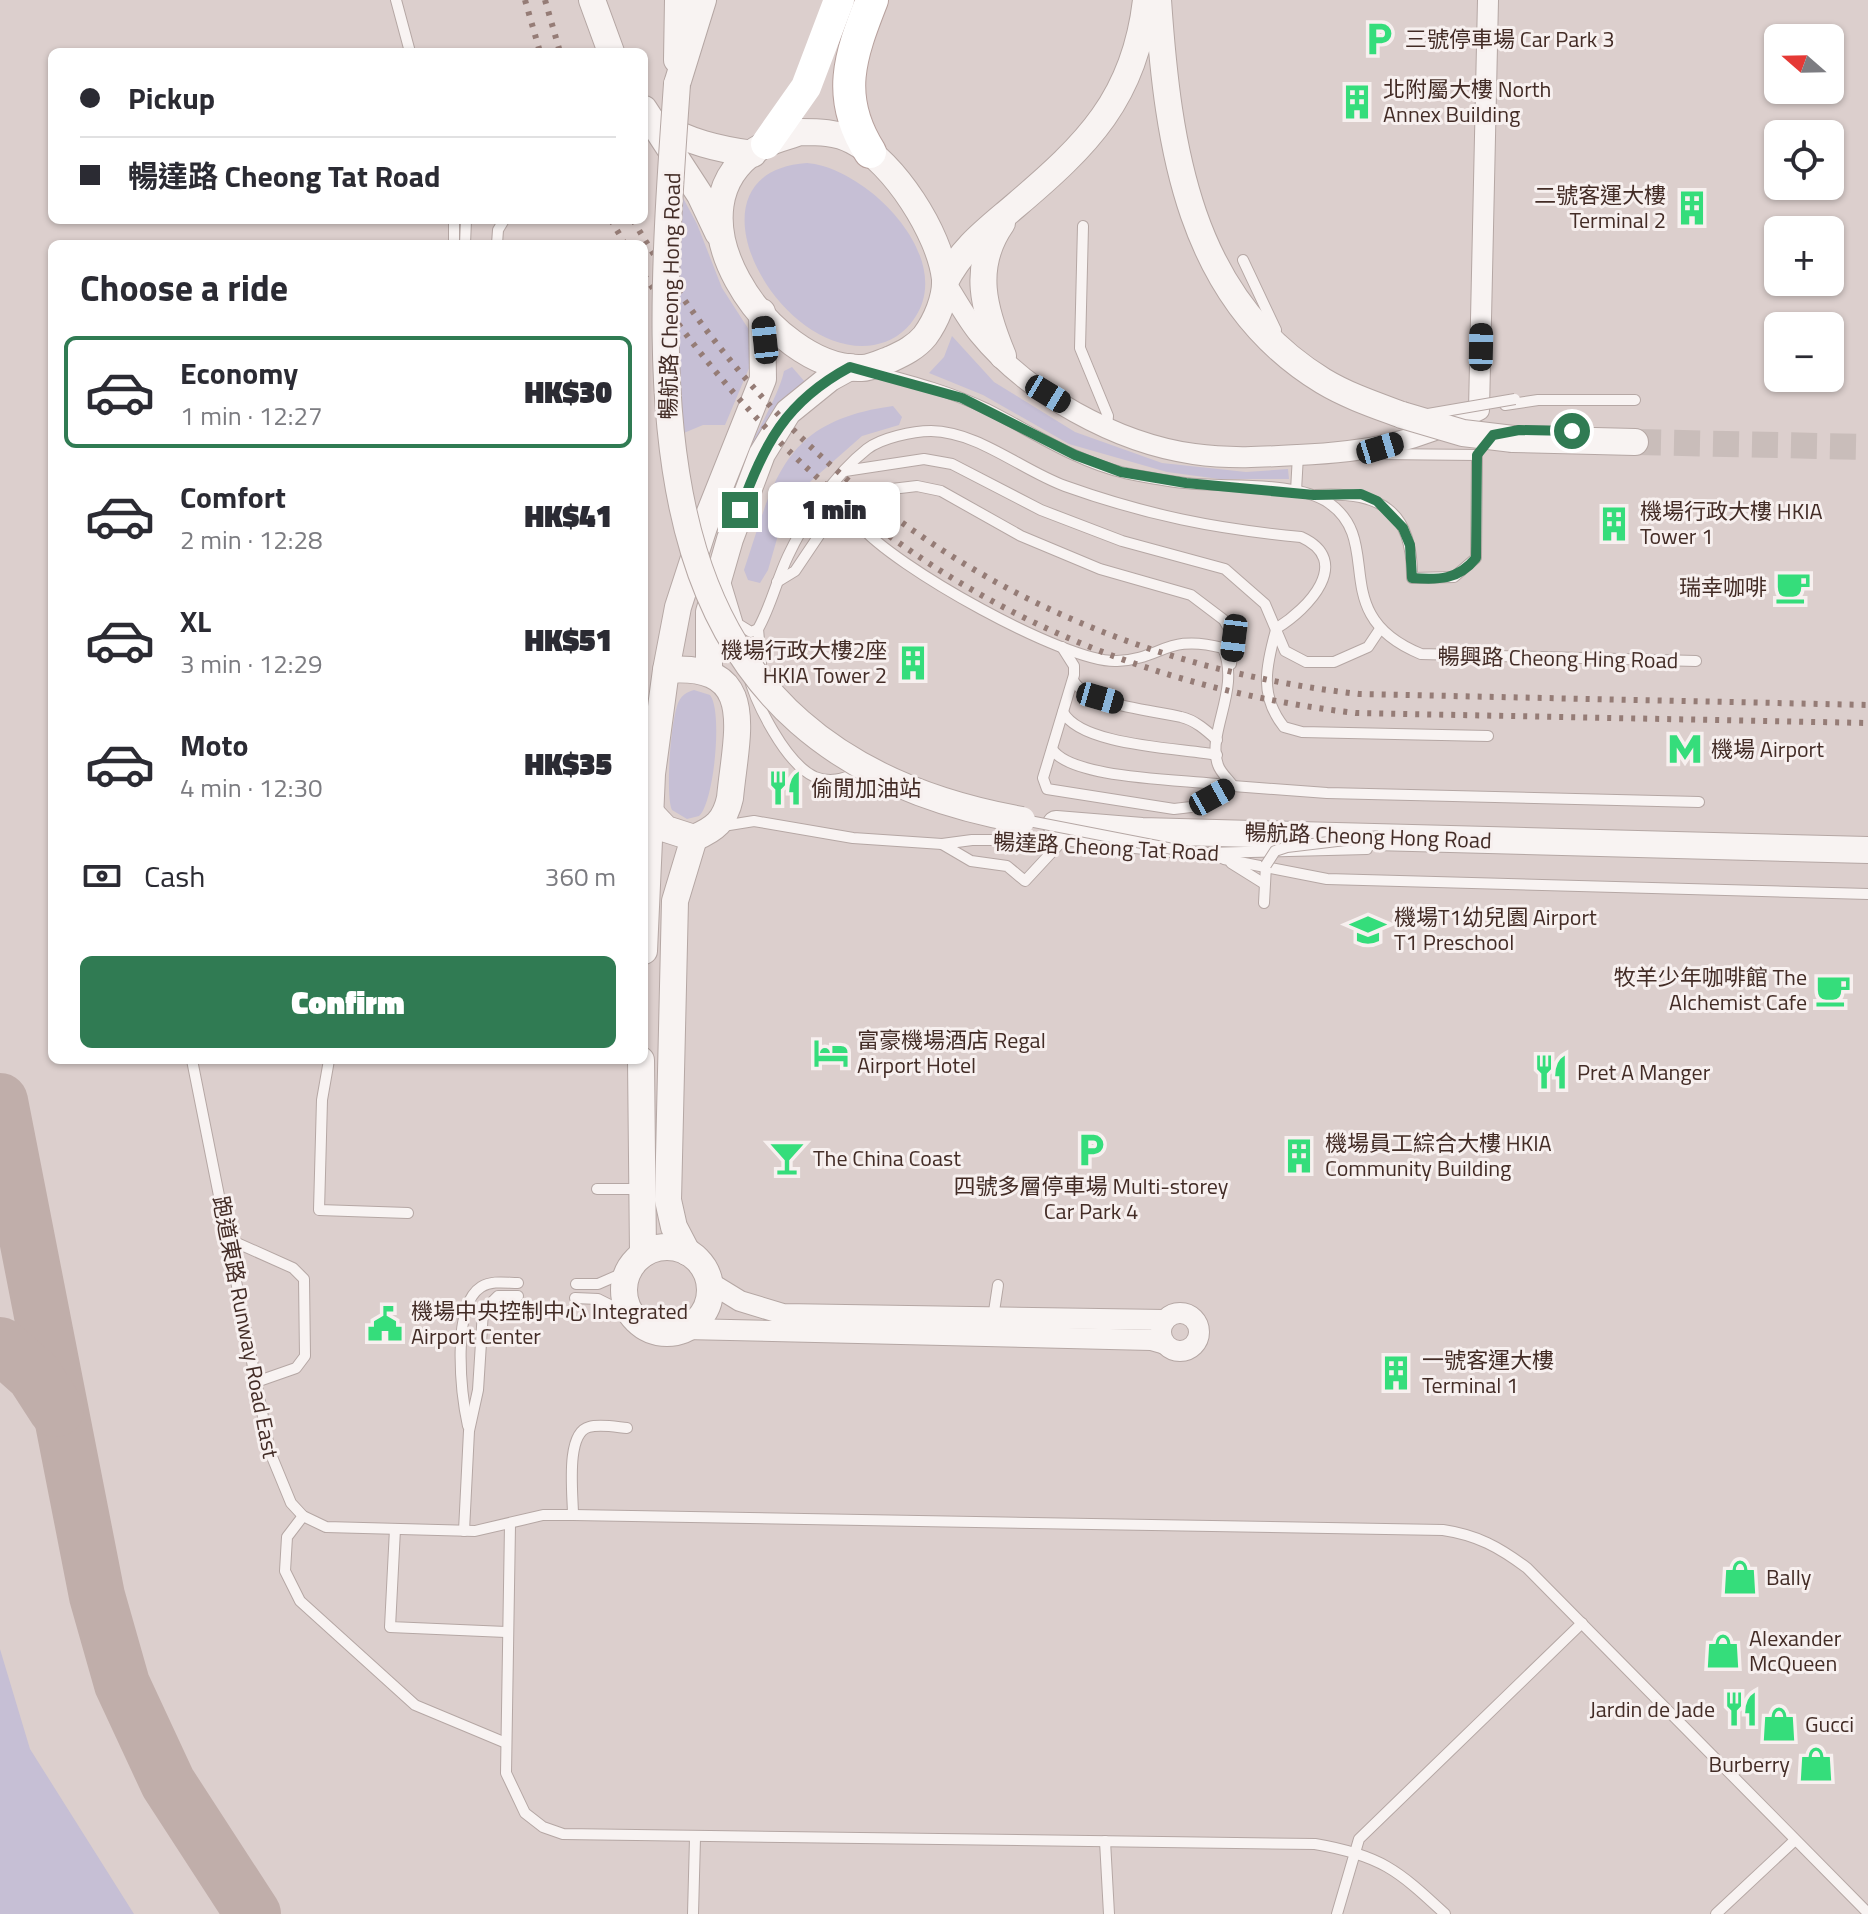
<!DOCTYPE html>
<html lang="en">
<head>
<meta charset="utf-8">
<style>
	body { margin:0; font-family:"Titillium Web","Noto Sans TC",sans-serif; background:#f2f2f3; color:#2b2b33; height:100vh; display:flex; flex-direction:column; font-size:30px; white-space:nowrap }
	* { box-sizing:border-box; margin:0 }
	p { font-size:26px; color:#7c7c81 }
	.icon { flex:none; width:44px; height:44px; fill:none; stroke:currentColor; stroke-width:2; stroke-linecap:round; stroke-linejoin:round }
	.map { position:relative; flex:1; overflow:hidden }
	.side { position:absolute; left:48px; top:240px; width:600px; height:824px; display:flex; flex-direction:column; background:#fff; border-radius:12px; box-shadow:0 2px 6px #0004 }
	.side>* { flex:none }
	.top-card { position:absolute; left:48px; top:48px; width:600px; height:176px; border-radius:12px; box-shadow:0 2px 6px #0004; display:grid; align-content:center; height:176px; padding:0 32px; background:#fff }
	.needle { width:52px; rotate:290deg }
	.fabs { position:absolute; left:1764px; top:24px; display:grid; gap:16px }
	.fabs a { display:grid; place-items:center; width:80px; height:80px; border-radius:12px; background:#fff; box-shadow:0 2px 6px #0004; font-size:40px }
	.end { position:absolute; width:36px; height:36px; margin:-18px; border:10px solid #307b53; background:#fff; box-shadow:0 0 0 4px #fff }
	.from { border-radius:50% }
	.bubble { position:absolute; height:56px; border-radius:12px; background:#fff; box-shadow:0 2px 6px #0004; font-size:26px; font-weight:800; line-height:56px; text-align:center }
	.car { position:absolute; width:24px; height:48px; margin:-24px -12px; border-radius:10px; box-shadow:0 0 6px 2px #0007; background:linear-gradient(#222 24%,#8ab4d8 0 40%,#222 0 76%,#8ab4d8 0 86%,#222 0) }
	.top-card b { display:flex; align-items:center; gap:28px; height:76px; font-size:30px }
	.top-card b+b { border-top:2px solid #e1e1e2 }
	.top-card i { width:20px; height:20px; background:#2b2b33 }
	ul { padding:0; list-style:none }
	li { display:flex; align-items:center; gap:24px; height:112px; margin:0 16px 12px; padding:0 16px; border:4px solid transparent; border-radius:12px }
	li div { flex:1 }
	li b { display:block; font-size:30px }
	li em { font-style:normal; font-weight:800 }
	li.selected { border-color:#307b53 }
	li>.icon { width:72px; height:72px; stroke-width:1.5 }
	h2 { padding:0 32px; font-size:36px; line-height:96px }
	.pay { display:flex; align-items:center; gap:20px; height:88px; padding:0 32px; font-size:30px }
	.pay p { margin-inline-start:auto }
	.primary-button { display:flex; gap:16px; margin-top:auto; padding:16px 32px }
	.primary-button a { flex:1; height:92px; border-radius:12px; background:#307b53; color:#fff; font-size:32px; font-weight:800; line-height:92px; text-align:center }
	.map>svg:first-child { display:block }
</style>
</head>
<body>
<div class="map">
<svg width="1868" height="1914" viewBox="0 0 1868 1914">
	<rect width="100%" height="100%" fill="#eae1df"/>
	<path fill="#dccfcd" fill-rule="evenodd" d="M0 0H1868V1914H0ZM1778 38H1830V90H1778ZM52 52H644V220H52ZM1778 134H1830V186H1778ZM1778 230H1830V282H1778ZM52 244H644V1060H52ZM1778 326H1830V378H1778Z"/>
	<g fill="#c6bfd5">
		<path d="M807 163C867 168 957 258 914 319 905 333 890 342 874 345 777 361 676 172 807 163Z"/>
		<polygon points="675,183 697,224 722,288 753,336 752,361 725,425 703,425 679,435"/>
		<polygon points="952,336 994,382 1075,432 1162,463 1246,472 1288,469 1289,479 1219,479 1167,472 1069,444 983,395 929,373 944,357"/>
		<path d="M792 367 805 382 752 451 720 520C715 499 778 405 784 371Z"/>
		<path d="M893 406 902 417 899 425 862 436 803 488 785 511 768 570 760 583 748 580 744 570C775 477 783 421 893 406Z"/>
		<path d="M694 690 710 695C723 711 714 803 699 816L687 819 672 810C665 795 671 716 679 701 682 695 687 692 694 690Z"/>
		<polygon points="0,1649 30,1749 134,1914 0,1914"/>
	</g>
	<g fill="none" stroke-linecap="round" stroke-linejoin="round">
		<g stroke="#c0aeaa" stroke-width="56">
			<polyline points="0,1101 97,1596 122,1684 168,1783 253,1914"/>
			<polyline points="0,1345 34,1375 56,1409"/>
		</g>
		<polyline stroke="#c9bdba" stroke-width="26" stroke-dasharray="26 13" stroke-linecap="butt" points="1635,442 1868,447"/>
		<g stroke="#b5a7a4" stroke-width="12">
			<g id="service">
				<polyline points="396,0 410,52"/>
				<polyline points="1083,226 1080,348 1108,416 1107,426"/>
				<polyline points="454,244 454,220"/>
				<polyline points="465,244 466,220"/>
				<polyline points="497,244 498,230 504,220"/>
				<polyline points="1243,260 1276,330"/>
				<path d="M877 372C915 382 951 392 987 409 1031 431 1076 462 1125 473 1145 477 1165 481 1185 483 1226 488 1295 480 1329 503 1386 543 1325 615 1421 654L1696 661"/>
				<polyline points="1505,405 1538,400 1635,400"/>
				<polyline points="1379,454 1477,455"/>
				<polyline points="845,471 924,459 952,464 1041,510 1122,541 1225,569 1265,604 1285,651 1306,662 1334,662 1368,647 1380,629"/>
				<polyline points="1296,491 1298,455"/>
				<path d="M1316 495C1379 491 1413 509 1412 578L1454 577 1476 558 1477 455"/>
				<path d="M852 509C854 514 856 521 860 525 891 565 1067 664 1117 661 1163 659 1166 633 1223 648 1241 690 1206 733 1218 765 1220 772 1229 780 1233 786L1327 793 1699 802"/>
				<path d="M725 581 738 624 751 632 758 629C771 606 777 579 788 556 806 518 834 475 867 449 881 438 913 431 931 431 979 432 1021 470 1065 486 1146 515 1216 529 1301 537 1354 561 1308 609 1277 628"/>
				<polyline points="777,582 795,571 832,516 852,509 875,491 917,486 941,491 1021,536 1100,569 1191,595 1224,620 1234,638 1231,664"/>
				<polyline points="758,629 761,663"/>
				<path d="M1276 630C1266 666 1259 696 1284 727L1302 732 1488 736"/>
				<polyline points="1062,647 1074,666 1074,675 1043,778 1047,789 1174,809 1191,807 1233,786"/>
				<path d="M748 673C755 703 786 764 815 777 830 783 843 779 858 773L861 765"/>
				<path d="M1073 680C1087 706 1153 710 1181 717 1195 720 1207 731 1217 740"/>
				<path d="M1063 712C1081 746 1180 748 1217 755"/>
				<path d="M1052 749C1072 781 1194 779 1233 786"/>
				<polyline points="723,826 754,821 853,838 942,844 972,840 1063,840 1171,852"/>
				<polyline points="942,844 971,861 1007,866 1025,881 1063,840"/>
				<polyline points="1207,853 1367,849"/>
				<polyline points="1224,859 1327,879 1868,894"/>
				<polyline points="1231,863 1263,883"/>
				<polyline points="1264,903 1266,865"/>
				<path d="M192 1060 270 1452 291 1503 303 1516 326 1527 475 1531 543 1515H573L1443 1530C1477 1535 1499 1547 1527 1568L1868 1913"/>
				<polyline points="329,1060 322,1100 319,1210 408,1213"/>
				<polyline points="597,1189 640,1189"/>
				<polyline points="228,1239 293,1268 304,1279 305,1356 296,1368 256,1382"/>
				<polyline points="576,1284 598,1284 628,1271"/>
				<polyline points="575,1298 598,1299 632,1316"/>
				<polyline points="993,1318 998,1285"/>
				<path d="M468 1426C461 1394 451 1306 481 1287 492 1280 507 1283 518 1283"/>
				<path d="M573 1515C573 1495 565 1433 589 1427 600 1424 616 1427 627 1428"/>
				<polyline points="303,1516 287,1537 285,1571 300,1601 415,1705 506,1743"/>
				<path d="M510 1525 506 1773 525 1813 543 1827 563 1834 1315 1844C1380 1855 1398 1870 1445 1914"/>
				<polyline points="395,1529 390,1627 506,1632"/>
				<polyline points="464,1531 469,1431 478,1390 483,1311 498,1296 518,1296"/>
				<polyline points="1105,1841 1109,1914"/>
				<polyline points="693,1914 695,1838"/>
				<polyline points="1337,1914 1359,1839 1582,1623"/>
				<polyline points="1716,1914 1794,1841"/>
			</g>
		</g>
		<g stroke="#b5a7a4" stroke-width="22">
			<g id="minor">
				<path d="M945 282C956 299 966 318 979 334 1028 394 1116 443 1194 454 1229 459 1263 457 1298 455 1367 452 1416 443 1479 410L1488 0"/>
				<polyline points="709,1282 740,1301 783,1314 1165,1320"/>
				<circle cx="1180" cy="1332" r="19"/>
				<polyline points="685,1329 1151,1340 1165,1344"/>
			</g>
		</g>
		<g stroke="#b5a7a4" stroke-width="28">
			<g id="tertiary">
				<polyline points="592,0 611,52"/>
				<path d="M1158 0C1168 145 1188 299 1323 381 1348 396 1375 405 1402 415"/>
				<polyline points="677,60 678,0"/>
				<polyline points="677,84 703,0"/>
				<polyline points="644,109 700,195 718,233"/>
				<path d="M657 124C689 142 717 149 753 154"/>
				<path d="M800 132C818 132 837 132 853 141 894 162 940 234 945 279 946 298 936 321 925 336 916 347 904 353 891 359 882 362 871 368 862 368 771 372 653 204 766 144 776 139 789 136 800 132Z"/>
				<path d="M1002 223C971 267 984 310 1003 356"/>
				<path d="M945 282C962 248 987 230 1015 206 1087 145 1135 98 1146 0"/>
				<polyline points="1513,439 1635,442"/>
				<polyline points="709,671 709,612 730,539 762,454 788,412 830,378 850,367"/>
				<path d="M649 811 666 829 694 838C715 829 725 821 730 798 736 733 760 662 666 670"/>
				<polyline points="1056,824 1142,831 1868,850"/>
				<polyline points="644,951 652,774 666,670 678,607 704,527 763,379 762,312"/>
				<polyline points="641,1060 643,1254"/>
				<circle cx="667" cy="1290" r="43"/>
				<polyline points="687,1252 674,1227 668,1200 675,901 694,838"/>
			</g>
		</g>
		<g stroke="#b7a19d" stroke-width="34">
			<path id="primary" d="M870 152C835 97 850 56 872 0"/>
		</g>
		<use href="#service" stroke="#f8f3f2" stroke-width="10"/>
		<use href="#minor" stroke="#f8f3f2" stroke-width="20"/>
		<use href="#tertiary" stroke="#f8f3f2" stroke-width="26"/>
		<polyline stroke="#fff" stroke-width="30" points="766,144 806,87 839,0"/>
		<use href="#primary" stroke="#fff" stroke-width="32"/>
		<g stroke="#957c76" stroke-width="6" stroke-dasharray="4 8" stroke-linecap="butt">
			<polyline points="525,0 540,52"/>
			<polyline points="545,0 560,52"/>
			<polyline points="611,220 625,244"/>
			<path d="M633 220C794 496 1042 658 1359 694L1868 705"/>
			<path d="M644 275C813 530 1053 678 1356 713L1868 723"/>
		</g>
		<g stroke="#b5a7a4" stroke-width="12" stroke-linecap="butt">
			<g id="service-bridge">
				<polyline points="1428,414 1515,399"/>
				<polyline points="1024,820 1219,858"/>
				<polyline points="1266,865 1275,851 1287,847 1379,836"/>
			</g>
		</g>
		<g stroke="#b5a7a4" stroke-width="28" stroke-linecap="butt">
			<g id="tertiary-bridge">
				<path d="M677 84C655 400 623 749 1022 820"/>
				<polyline points="1402,415 1463,433 1513,439"/>
			</g>
		</g>
		<use href="#service-bridge" stroke="#f8f3f2" stroke-width="10"/>
		<use href="#tertiary-bridge" stroke="#f8f3f2" stroke-width="26"/>
	</g>
	<g fill="none" stroke-linecap="round" stroke-linejoin="round">
		<path stroke="#307b53" stroke-width="10" d="M740 510C765 443 785 402 850 367L962 398 1075 455 1121 472 1186 483 1314 495 1361 494 1377 501 1403 528 1410 545 1412 578C1439 580 1458 580 1476 558L1477 455 1493 435 1519 430 1572 431"/>
	</g>
	<defs>
		<g id="parking-bare" transform="scale(2.76)"><path d="M-3.5-5.5H1a3.5 3.5 0 0 1 0 7H-1V5.5H-3.5ZM-1-3.4V-.6H.8a1.4 1.4 0 0 0 0-2.8Z" fill="#35dd7b" stroke="#f7f0ef" stroke-width="2.5" paint-order="stroke"/></g>
		<g id="building-bare" transform="scale(2.76)"><path d="M-4-6H4V6H1V3H-1V6H-4ZM-2.5-4.3h1.7v1.8h-1.7ZM.8-4.3h1.7v1.8H.8ZM-2.5-1h1.7V.8h-1.7ZM.8-1h1.7V.8H.8Z" fill="#35dd7b" stroke="#f7f0ef" stroke-width="2.5" paint-order="stroke"/></g>
		<g id="cafe-bare" transform="scale(2.76)"><path d="M-5.5-4.5H6V0H3Q3 3.5 0 3.5H-2.5Q-5.5 3.5-5.5 0ZM3-3.2v2h1.7v-2ZM-6 4.5H4V6H-6Z" fill="#35dd7b" stroke="#f7f0ef" stroke-width="2.5" paint-order="stroke"/></g>
		<g id="metro-bare" transform="scale(2.76)"><path d="M-5.5 5V-5H-3L0 0L3-5H5.5V5H3V-.5L0 4L-3-.5V5Z" fill="#35dd7b" stroke="#f7f0ef" stroke-width="2.5" paint-order="stroke"/></g>
		<g id="restaurant-bare" transform="scale(2.76)"><path d="M-5-6h1v4h1v-4h1v4h1v-4h1v5L-1.5 .5V6h-2V.5L-5-1ZM5-6V6H3V1.5H1.5Q1.5-4 5-6Z" fill="#35dd7b" stroke="#f7f0ef" stroke-width="2.5" paint-order="stroke"/></g>
		<g id="school-bare" transform="scale(2.76)"><path d="M0-5L7-2L0 1L-7-2ZM-4 1L0 2.5L4 1V4Q0 6-4 4Z" fill="#35dd7b" stroke="#f7f0ef" stroke-width="2.5" paint-order="stroke"/></g>
		<g id="hotel-bare" transform="scale(2.76)"><path d="M-6-4.5h1.5V1H6V5H4.5V3h-9V5H-6ZM-4 0a1.8 1.8 0 1 1 3.6 0ZM.5 0V-2.5h3Q6-2.5 6 0Z" fill="#35dd7b" stroke="#f7f0ef" stroke-width="2.5" paint-order="stroke"/></g>
		<g id="bar-bare" transform="scale(2.76)"><path d="M-6-5H6L.8 .8V4.5H3.5V6h-7V4.5H-.8V.8Z" fill="#35dd7b" stroke="#f7f0ef" stroke-width="2.5" paint-order="stroke"/></g>
		<g id="civic-bare" transform="scale(2.76)"><path d="M-.6-6.5H3V-4.5H.6V-3L4-1V1h2V6H-6V1h2V-1L-.6-3ZM-1.2 2.5V6h2.4V2.5Z" fill="#35dd7b" stroke="#f7f0ef" stroke-width="2.5" paint-order="stroke"/></g>
		<g id="shop-bare" transform="scale(2.76)"><path d="M-5-2.5h2.3a2.7 3.5 0 0 1 5.4 0H5L5.5 6h-11ZM-1.5-2.5h3a1.5 2.3 0 0 0-3 0Z" fill="#35dd7b" stroke="#f7f0ef" stroke-width="2.5" paint-order="stroke"/></g>
	</defs>
	<g fill-rule="evenodd">
		<use href="#parking-bare" x="1379" y="39"/>
		<use href="#building-bare" x="1357" y="102"/>
		<use href="#building-bare" x="1692" y="208"/>
		<use href="#building-bare" x="1614" y="524"/>
		<use href="#cafe-bare" x="1793" y="587"/>
		<use href="#building-bare" x="913" y="663"/>
		<use href="#metro-bare" x="1685" y="749"/>
		<use href="#restaurant-bare" x="785" y="788"/>
		<use href="#school-bare" x="1368" y="930"/>
		<use href="#cafe-bare" x="1833" y="990"/>
		<use href="#hotel-bare" x="831" y="1053"/>
		<use href="#restaurant-bare" x="1551" y="1072"/>
		<use href="#parking-bare" x="1091" y="1150"/>
		<use href="#building-bare" x="1299" y="1156"/>
		<use href="#bar-bare" x="787" y="1158"/>
		<use href="#civic-bare" x="385" y="1324"/>
		<use href="#building-bare" x="1396" y="1373"/>
		<use href="#shop-bare" x="1740" y="1577"/>
		<use href="#shop-bare" x="1723" y="1651"/>
		<use href="#restaurant-bare" x="1741" y="1709"/>
		<use href="#shop-bare" x="1779" y="1724"/>
		<use href="#shop-bare" x="1816" y="1764"/>
	</g>
	<g text-anchor="middle" dominant-baseline="central" stroke-width="6" stroke-linejoin="round" paint-order="stroke">
		<g font-size="22" fill="#432c26" stroke="#f7f0ef" text-anchor="start">
			<text x="1405" y="39">三號停車場 Car Park 3</text>
			<text x="1383" y="89">北附屬大樓 North<tspan x="1383" dy="25">Annex Building</tspan></text>
			<text x="1666" y="195" text-anchor="end">二號客運大樓<tspan x="1666" dy="25">Terminal 2</tspan></text>
			<text x="1640" y="511">機場行政大樓 HKIA<tspan x="1640" dy="25">Tower 1</tspan></text>
			<text x="1767" y="587" text-anchor="end">瑞幸咖啡</text>
			<text x="887" y="650" text-anchor="end">機場行政大樓2座<tspan x="887" dy="25">HKIA Tower 2</tspan></text>
			<text x="1711" y="749">機場 Airport</text>
			<text x="811" y="788">偷閒加油站</text>
			<text x="1394" y="917">機場T1幼兒園 Airport<tspan x="1394" dy="25">T1 Preschool</tspan></text>
			<text x="1807" y="977" text-anchor="end">牧羊少年咖啡館 The<tspan x="1807" dy="25">Alchemist Cafe</tspan></text>
			<text x="857" y="1040">富豪機場酒店 Regal<tspan x="857" dy="25">Airport Hotel</tspan></text>
			<text x="1577" y="1072">Pret A Manger</text>
			<text x="1325" y="1143">機場員工綜合大樓 HKIA<tspan x="1325" dy="25">Community Building</tspan></text>
			<text x="813" y="1158">The China Coast</text>
			<text x="1091" y="1186" text-anchor="middle">四號多層停車場 Multi-storey<tspan x="1091" dy="25">Car Park 4</tspan></text>
			<text x="411" y="1311">機場中央控制中心 Integrated<tspan x="411" dy="25">Airport Center</tspan></text>
			<text x="1422" y="1360">一號客運大樓<tspan x="1422" dy="25">Terminal 1</tspan></text>
			<text x="1766" y="1577">Bally</text>
			<text x="1749" y="1638">Alexander<tspan x="1749" dy="25">McQueen</tspan></text>
			<text x="1715" y="1709" text-anchor="end">Jardin de Jade</text>
			<text x="1805" y="1724">Gucci</text>
			<text x="1790" y="1764" text-anchor="end">Burberry</text>
		</g>
		<g font-size="22" fill="#432c26" stroke="#f7f0ef">
			<text transform="translate(670 296) rotate(-89)">暢航路 Cheong Hong Road</text>
			<text transform="translate(1558 658) rotate(1)">暢興路 Cheong Hing Road</text>
			<text transform="translate(1368 836) rotate(2)">暢航路 Cheong Hong Road</text>
			<text transform="translate(1106 847) rotate(3)">暢達路 Cheong Tat Road</text>
			<text transform="translate(246 1327) rotate(79)">跑道東路 Runway Road East</text>
		</g>
	</g>
</svg>
<div class="fabs">
<a><svg class="needle" viewBox="-14 -14 28 28"><path d="M0-13l5 13h-10z" fill="#e53935"/><path d="M0 13l5-13h-10z" fill="#7c7c81"/></svg></a>
<a><svg class="icon" aria-label="locate" viewBox="0 0 24 24"><circle cx="12" cy="12" r="6"/><path d="M12 2v4M12 18v4M2 12h4M18 12h4"/></svg></a>
<a>+</a>
<a>−</a>
</div>
<i class="end from" style="left:1572px;top:431px"></i>
<i class="end" style="left:740px;top:510px"></i>
<div class="bubble" style="left:768px;top:482px;width:132px">1 min</div>
<i class="car" style="left:765px;top:340px;rotate:354deg"></i>
<i class="car" style="left:1481px;top:347px;rotate:1deg"></i>
<i class="car" style="left:1048px;top:394px;rotate:121deg"></i>
<i class="car" style="left:1380px;top:448px;rotate:73deg"></i>
<i class="car" style="left:1234px;top:638px;rotate:187deg"></i>
<i class="car" style="left:1100px;top:698px;rotate:106deg"></i>
<i class="car" style="left:1212px;top:797px;rotate:61deg"></i>
<div class="top-card">
<b><i class="from"></i>Pickup</b>
<b><i></i>暢達路 Cheong Tat Road</b>
</div>
<section class="side">
<h2>Choose a ride</h2>
<ul>
<li class="selected"><svg class="icon" aria-label="car" viewBox="0 0 24 24"><path d="M5 17H2v-5l4-1 3-4h7l3 4 3 1v5h-3M9 17h6M6 11h13"/><circle cx="7" cy="17" r="2"/><circle cx="17" cy="17" r="2"/></svg><div><b>Economy</b><p>1 min · 12:27</p></div><em>HK$30</em></li>
<li><svg class="icon" aria-label="car" viewBox="0 0 24 24"><path d="M5 17H2v-5l4-1 3-4h7l3 4 3 1v5h-3M9 17h6M6 11h13"/><circle cx="7" cy="17" r="2"/><circle cx="17" cy="17" r="2"/></svg><div><b>Comfort</b><p>2 min · 12:28</p></div><em>HK$41</em></li>
<li><svg class="icon" aria-label="car" viewBox="0 0 24 24"><path d="M5 17H2v-5l4-1 3-4h7l3 4 3 1v5h-3M9 17h6M6 11h13"/><circle cx="7" cy="17" r="2"/><circle cx="17" cy="17" r="2"/></svg><div><b>XL</b><p>3 min · 12:29</p></div><em>HK$51</em></li>
<li><svg class="icon" aria-label="car" viewBox="0 0 24 24"><path d="M5 17H2v-5l4-1 3-4h7l3 4 3 1v5h-3M9 17h6M6 11h13"/><circle cx="7" cy="17" r="2"/><circle cx="17" cy="17" r="2"/></svg><div><b>Moto</b><p>4 min · 12:30</p></div><em>HK$35</em></li>
</ul>
<div class="pay"><svg class="icon" aria-label="cash" viewBox="0 0 24 24"><path d="M3 7h18v10H3z"/><circle cx="12" cy="12" r="2"/></svg>Cash<p>360 m</p></div>
<div class="primary-button"><a>Confirm</a></div>
</section>
</div>
</body>
</html>
